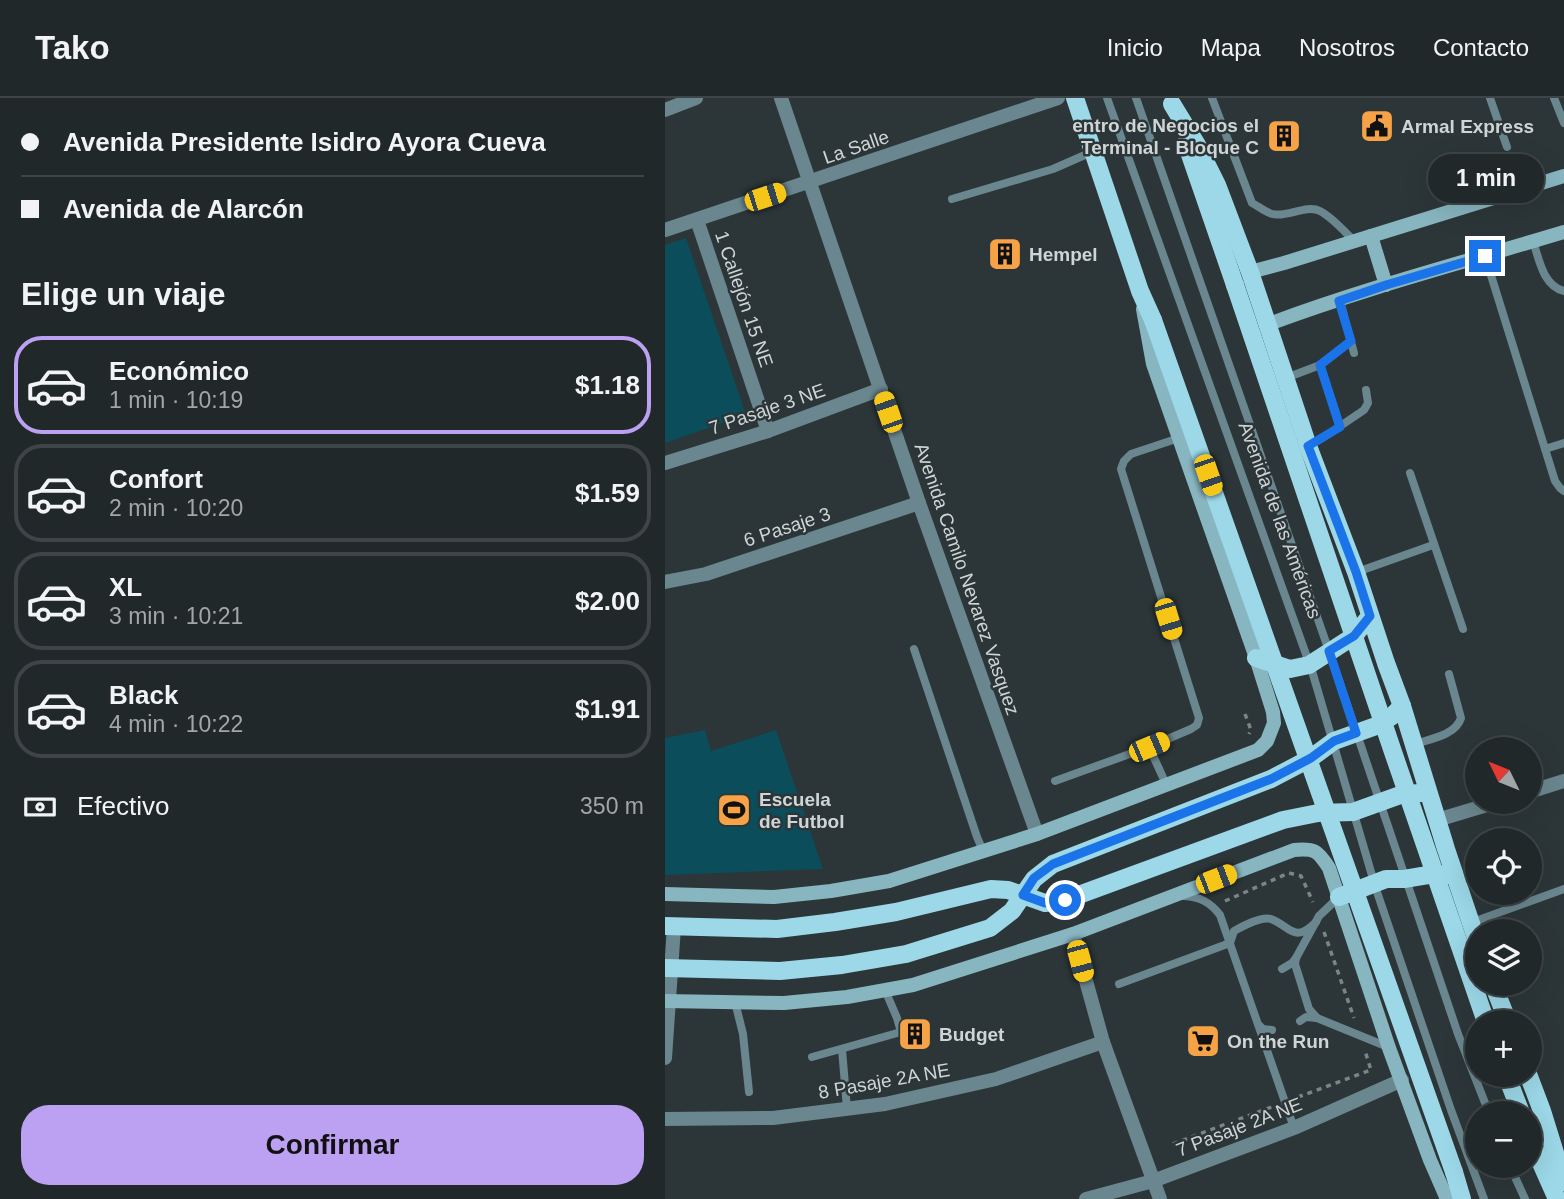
<!DOCTYPE html>
<html lang="es">
<head>
<meta charset="utf-8">
<style>
	body { margin:0; font-family:Helvetica,sans-serif; background:#293032; color:#f1f3f6; height:100vh; display:flex; flex-direction:column; font-size:26px; white-space:nowrap }
	* { box-sizing:border-box; margin:0 }
	p { font-size:23px; color:#a2a6a8 }
	.icon { flex:none; width:38px; height:38px; fill:none; stroke:currentColor; stroke-width:2; stroke-linecap:round; stroke-linejoin:round }
	.map { position:relative; flex:1; overflow:hidden }
	.side { display:flex; flex-direction:column; background:#21282a; width:665px }
	.side>* { flex:none }
	.guide { display:grid; align-content:center; height:154px; padding:0 21px; background:#21282a }
	.needle { width:46px; rotate:313deg }
	.buttons { position:absolute; left:800px; top:639px; display:grid; gap:14px }
	.buttons a { display:grid; place-items:center; width:77px; height:77px; border-radius:50%; background:#21282a; box-shadow:0 7px 28px #0002,0 0 0 2px #3e4447; font-size:35px }
	.end { position:absolute; width:32px; height:32px; margin:-16px; border:9px solid #1a73e8; background:#fff; box-shadow:0 0 0 4px #fff }
	.from { border-radius:50% }
	.bubble { position:absolute; height:49px; border-radius:24px; background:#21282a; box-shadow:0 7px 28px #0002,0 0 0 2px #3e4447; font-size:23px; font-weight:600; line-height:49px; text-align:center }
	.car { position:absolute; width:21px; height:42px; margin:-21px -10px; border-radius:9px; box-shadow:0 0 5px 2px #0007; background:linear-gradient(#f5c518 24%,#345 0 40%,#f5c518 0 76%,#345 0 86%,#f5c518 0) }
	.guide b { display:flex; align-items:center; gap:24px; height:66px; font-size:26px }
	.guide b+b { border-top:2px solid #3e4447 }
	.guide i { width:18px; height:18px; background:#f1f3f6 }
	ul { padding:0; list-style:none }
	li { display:flex; align-items:center; gap:21px; height:98px; margin:0 14px 10px; padding:0 7px; border:4px solid #3e4447; border-radius:28px }
	li div { flex:1 }
	li b { display:block; font-size:26px }
	li em { font-style:normal; font-weight:600 }
	li.active { border-color:#bca0f2 }
	li>.icon { width:63px; height:63px; stroke-width:1.5 }
	h2 { padding:0 21px; font-size:32px; line-height:84px }
	.pay { display:flex; align-items:center; gap:18px; height:77px; padding:0 21px; font-size:26px }
	.pay p { margin-inline-start:auto }
	.primary-button { display:flex; gap:14px; margin-top:auto; padding:14px 21px }
	.primary-button a { flex:1; height:80px; border-radius:28px; background:#bca0f2; color:#111; font-size:28px; font-weight:600; line-height:80px; text-align:center }
	header { display:flex; align-items:center; gap:42px; box-sizing:border-box; height:98px; padding:0 35px; background:#21282a; border-bottom:2px solid #3e4447 }
	header strong { font-size:33px }
	nav { display:flex; gap:38px; margin-inline-start:auto; font-size:24px }
	main { display:flex; flex:1; min-height:0 }
	.map>svg:first-child { display:block }
</style>
</head>
<body>
<header>
<strong>Tako</strong>
<nav><a>Inicio</a><a>Mapa</a><a>Nosotros</a><a>Contacto</a></nav>
</header>
<main>
<section class="side">
<div class="guide">
<b><i class="from"></i>Avenida Presidente Isidro Ayora Cueva</b>
<b><i></i>Avenida de Alarcón</b>
</div>
<h2>Elige un viaje</h2>
<ul>
<li class="active"><svg class="icon" aria-label="car" viewBox="0 0 24 24"><path d="M5 17H2v-5l4-1 3-4h7l3 4 3 1v5h-3M9 17h6M6 11h13"/><circle cx="7" cy="17" r="2"/><circle cx="17" cy="17" r="2"/></svg><div><b>Económico</b><p>1 min · 10:19</p></div><em>$1.18</em></li>
<li><svg class="icon" aria-label="car" viewBox="0 0 24 24"><path d="M5 17H2v-5l4-1 3-4h7l3 4 3 1v5h-3M9 17h6M6 11h13"/><circle cx="7" cy="17" r="2"/><circle cx="17" cy="17" r="2"/></svg><div><b>Confort</b><p>2 min · 10:20</p></div><em>$1.59</em></li>
<li><svg class="icon" aria-label="car" viewBox="0 0 24 24"><path d="M5 17H2v-5l4-1 3-4h7l3 4 3 1v5h-3M9 17h6M6 11h13"/><circle cx="7" cy="17" r="2"/><circle cx="17" cy="17" r="2"/></svg><div><b>XL</b><p>3 min · 10:21</p></div><em>$2.00</em></li>
<li><svg class="icon" aria-label="car" viewBox="0 0 24 24"><path d="M5 17H2v-5l4-1 3-4h7l3 4 3 1v5h-3M9 17h6M6 11h13"/><circle cx="7" cy="17" r="2"/><circle cx="17" cy="17" r="2"/></svg><div><b>Black</b><p>4 min · 10:22</p></div><em>$1.91</em></li>
</ul>
<div class="pay"><svg class="icon" aria-label="cash" viewBox="0 0 24 24"><path d="M3 7h18v10H3z"/><circle cx="12" cy="12" r="2"/></svg>Efectivo<p>350 m</p></div>
<div class="primary-button"><a>Confirmar</a></div>
</section>
<div class="map">
<svg width="899" height="1101" viewBox="0 0 899 1101">
	<rect width="100%" height="100%" fill="#2c3638"/>
	<g fill="#0b4d5a">
		<polygon points="21,140 81,317 0,345 0,147"/>
		<polygon points="40,632 46,653 111,632 158,771 0,777 0,640"/>
	</g>
	<g fill="none" stroke-linecap="round" stroke-linejoin="round">
		<g stroke="#7c8486" stroke-width="3.5" stroke-dasharray="5 5" stroke-linecap="butt">
			<polyline points="580,616 586,632 584,636"/>
			<polyline points="560,803 624,775 636,778 648,804"/>
			<polyline points="659,834 689,920"/>
			<polyline points="633,999 706,972 700,953"/>
			<polyline points="508,1046 609,1008"/>
		</g>
		<g stroke="#6a868e" stroke-width="8">
			<polyline points="442,0 647,573 711,791 786,1012 819,1101"/>
			<polyline points="471,0 664,553 793,936 824,1015"/>
			<path d="M547 0 587 105C593 108 600 114 607 116 622 120 641 106 655 113 668 120 679 133 689 143"/>
			<polyline points="825,0 842,49"/>
			<polyline points="889,0 899,25"/>
			<polyline points="287,101 388,71 429,53"/>
			<path d="M868 143C874 161 878 188 899 193"/>
			<polyline points="820,158 890,383 895,390 899,393"/>
			<polyline points="675,203 689,255"/>
			<polyline points="655,267 686,243"/>
			<polyline points="621,280 655,267 675,329"/>
			<polyline points="643,348 659,339 699,312 703,305 701,292"/>
			<polyline points="880,351 899,345"/>
			<polyline points="745,375 798,531"/>
			<polyline points="692,474 768,447"/>
			<polyline points="249,551 312,739 318,753"/>
			<path d="M750 646C765 641 791 637 796 620L784 576"/>
			<polyline points="390,683 484,649"/>
			<polyline points="501,686 484,649 526,631 532,627 534,620 456,371 459,363 466,356 514,340"/>
			<path d="M519 798C535 799 545 804 555 817L629 1030"/>
			<polyline points="674,799 654,818 631,860 630,866 644,911 652,920 723,949"/>
			<polyline points="805,825 899,791"/>
			<polyline points="617,871 627,865 631,860"/>
			<path d="M454 886 565 845 569 833C578 828 596 818 606 821 624 827 629 847 651 824"/>
			<polyline points="70,904 78,936 84,994"/>
			<polyline points="635,923 641,919 652,920"/>
			<polyline points="594,927 598,931 607,932"/>
			<polyline points="177,951 182,1011"/>
			<polyline points="147,959 236,934 232,920 220,892"/>
			<polyline points="845,1068 860,1101"/>
		</g>
		<g stroke="#6a868e" stroke-width="14">
			<polyline points="116,0 254,405 372,736"/>
			<polyline points="0,12 31,0"/>
			<polyline points="32,122 103,333"/>
			<polyline points="0,132 393,0"/>
			<polyline points="0,365 103,333 216,291"/>
			<polyline points="0,484 41,476 254,405"/>
			<polyline points="864,694 899,683"/>
			<polyline points="772,722 832,704"/>
			<polyline points="408,836 438,944 495,1101"/>
			<polyline points="0,1021 108,1020 220,1006 331,981 438,944"/>
			<polyline points="421,1101 488,1083 629,1030 737,982"/>
		</g>
		<polyline stroke="#6a868e" stroke-width="14" points="0,960 9,829"/>
		<g stroke="#87b5c0" stroke-width="14">
			<polyline points="706,138 721,187"/>
			<polyline points="585,174 619,165 899,78"/>
			<path d="M604 226C700 190 800 164 899 134"/>
			<polyline points="0,796 109,799 166,793 224,783 372,736 593,652 602,643 609,625 608,614 591,560 488,266 478,211"/>
			<path d="M0 903 119 905 182 899 248 887 408 836 629 752C650 750 653 753 664 770L724 950 765 1062 782 1101"/>
		</g>
		<g stroke="#9cd8e8" stroke-width="18">
			<polyline points="410,0 475,193 488,222"/>
			<polyline points="507,6 532,47 552,87 585,174 643,348 691,474 721,565 737,608 781,751 812,843"/>
			<polyline points="521,45 570,187"/>
			<polyline points="591,560 625,571 644,567 689,538 705,518"/>
			<polyline points="674,799 721,781 739,781 769,776 783,777"/>
			<polyline points="0,828 112,831 170,824 231,814 326,791 343,792 380,805 400,802 618,722 653,715 688,714 738,696 756,695"/>
			<polyline points="0,870 115,873 177,867 241,856 325,830 347,813 369,781 388,766 606,681 646,660 669,643 711,628 727,618 737,608"/>
			<polyline points="828,886 843,924"/>
			<polyline points="841,976 856,1015"/>
			<polyline points="863,976 877,1013 899,1084"/>
			<polyline points="864,1038 892,1101"/>
			<polyline points="789,1074 797,1101"/>
		</g>
		<g stroke="#9cd8e8" stroke-width="18">
			<polyline points="570,187 728,654 821,924"/>
			<polyline points="488,222 789,1074"/>
		</g>
	</g>
	<g fill="none" stroke-linecap="round" stroke-linejoin="round">
		<polyline stroke="#1a73e8" stroke-width="9" points="400,802 380,805 358,797 369,780 388,766 606,681 646,660 669,643 691,635 664,553 689,538 705,518 691,474 643,348 675,329 655,267 686,243 674,203 721,187 820,158"/>
	</g>
	<defs>
		<g id="civic-square" transform="scale(1.75)"><rect x="-9" y="-9" width="18" height="18" rx="4" fill="#f5a346" stroke="#2c3638"/><path d="M-.6-6.5H3V-4.5H.6V-3L4-1V1h2V6H-6V1h2V-1L-.6-3ZM-1.2 2.5V6h2.4V2.5Z" fill="#111"/></g>
		<g id="building-square" transform="scale(1.75)"><rect x="-9" y="-9" width="18" height="18" rx="4" fill="#f5a346" stroke="#2c3638"/><path d="M-4-6H4V6H1V3H-1V6H-4ZM-2.5-4.3h1.7v1.8h-1.7ZM.8-4.3h1.7v1.8H.8ZM-2.5-1h1.7V.8h-1.7ZM.8-1h1.7V.8H.8Z" fill="#111"/></g>
		<g id="stadium-square" transform="scale(1.75)"><rect x="-9" y="-9" width="18" height="18" rx="4" fill="#f5a346" stroke="#2c3638"/><path d="M0-5a6.5 5 0 1 0 0 10a6.5 5 0 1 0 0-10ZM-3.5-1.8h7v3.6h-7Z" fill="#111"/></g>
		<g id="supermarket-square" transform="scale(1.75)"><rect x="-9" y="-9" width="18" height="18" rx="4" fill="#f5a346" stroke="#2c3638"/><path d="M-6-5.5h2.5l.6 2H6L4.5 2H-2.5L-4.4-4H-6ZM-1.5 3.2a1.3 1.3 0 1 0 .1 0ZM3 3.2a1.3 1.3 0 1 0 .1 0Z" fill="#111"/></g>
	</defs>
	<g fill-rule="evenodd">
		<use href="#civic-square" x="712" y="28"/>
		<use href="#building-square" x="619" y="38"/>
		<use href="#building-square" x="340" y="156"/>
		<use href="#stadium-square" x="69" y="712"/>
		<use href="#building-square" x="250" y="936"/>
		<use href="#supermarket-square" x="538" y="943"/>
	</g>
	<g text-anchor="middle" dominant-baseline="central" stroke-width="5" stroke-linejoin="round" paint-order="stroke">
		<g font-size="19" font-weight="bold" fill="#cfd5d6" stroke="#2c3638" text-anchor="start">
			<text x="594" y="27" text-anchor="end">entro de Negocios el<tspan x="594" dy="22">Terminal - Bloque C</tspan></text>
			<text x="736" y="28">Armal Express</text>
			<text x="364" y="156">Hempel</text>
			<text x="94" y="701">Escuela<tspan x="94" dy="22">de Futbol</tspan></text>
			<text x="274" y="936">Budget</text>
			<text x="562" y="943">On the Run</text>
		</g>
		<g font-size="19" fill="#cfd5d6" stroke="#2c3638">
			<text transform="translate(191 49) rotate(-19)">La Salle</text>
			<text transform="translate(79 201) rotate(71)">1 Callejón 15 NE</text>
			<text transform="translate(102 311) rotate(-19)">7 Pasaje 3 NE</text>
			<text transform="translate(615 422) rotate(70)">Avenida de las Américas</text>
			<text transform="translate(122 429) rotate(-18)">6 Pasaje 3</text>
			<text transform="translate(302 481) rotate(71)">Avenida Camilo Nevarez Vasquez</text>
			<text transform="translate(219 983) rotate(-10)">8 Pasaje 2A NE</text>
			<text transform="translate(574 1029) rotate(-21)">7 Pasaje 2A NE</text>
		</g>
	</g>
</svg>
<div class="buttons">
<a><svg class="needle" viewBox="-14 -14 28 28"><path d="M0-13l5 13h-10z" fill="#e53935"/><path d="M0 13l5-13h-10z" fill="#a2a6a8"/></svg></a>
<a><svg class="icon" aria-label="locate" viewBox="0 0 24 24"><circle cx="12" cy="12" r="6"/><path d="M12 2v4M12 18v4M2 12h4M18 12h4"/></svg></a>
<a><svg class="icon" aria-label="layers" viewBox="0 0 24 24"><path d="M12 4l9 5-9 5-9-5zM3 14l9 5 9-5"/></svg></a>
<a>+</a>
<a>−</a>
</div>
<i class="end from" style="left:400px;top:802px"></i>
<i class="end" style="left:820px;top:158px"></i>
<div class="bubble" style="left:763px;top:56px;width:116px">1 min</div>
<i class="car" style="left:100px;top:99px;rotate:72deg"></i>
<i class="car" style="left:223px;top:314px;rotate:341deg"></i>
<i class="car" style="left:543px;top:377px;rotate:161deg"></i>
<i class="car" style="left:503px;top:521px;rotate:163deg"></i>
<i class="car" style="left:484px;top:649px;rotate:67deg"></i>
<i class="car" style="left:551px;top:781px;rotate:69deg"></i>
<i class="car" style="left:415px;top:863px;rotate:165deg"></i>
</div>
</main>
</body>
</html>
